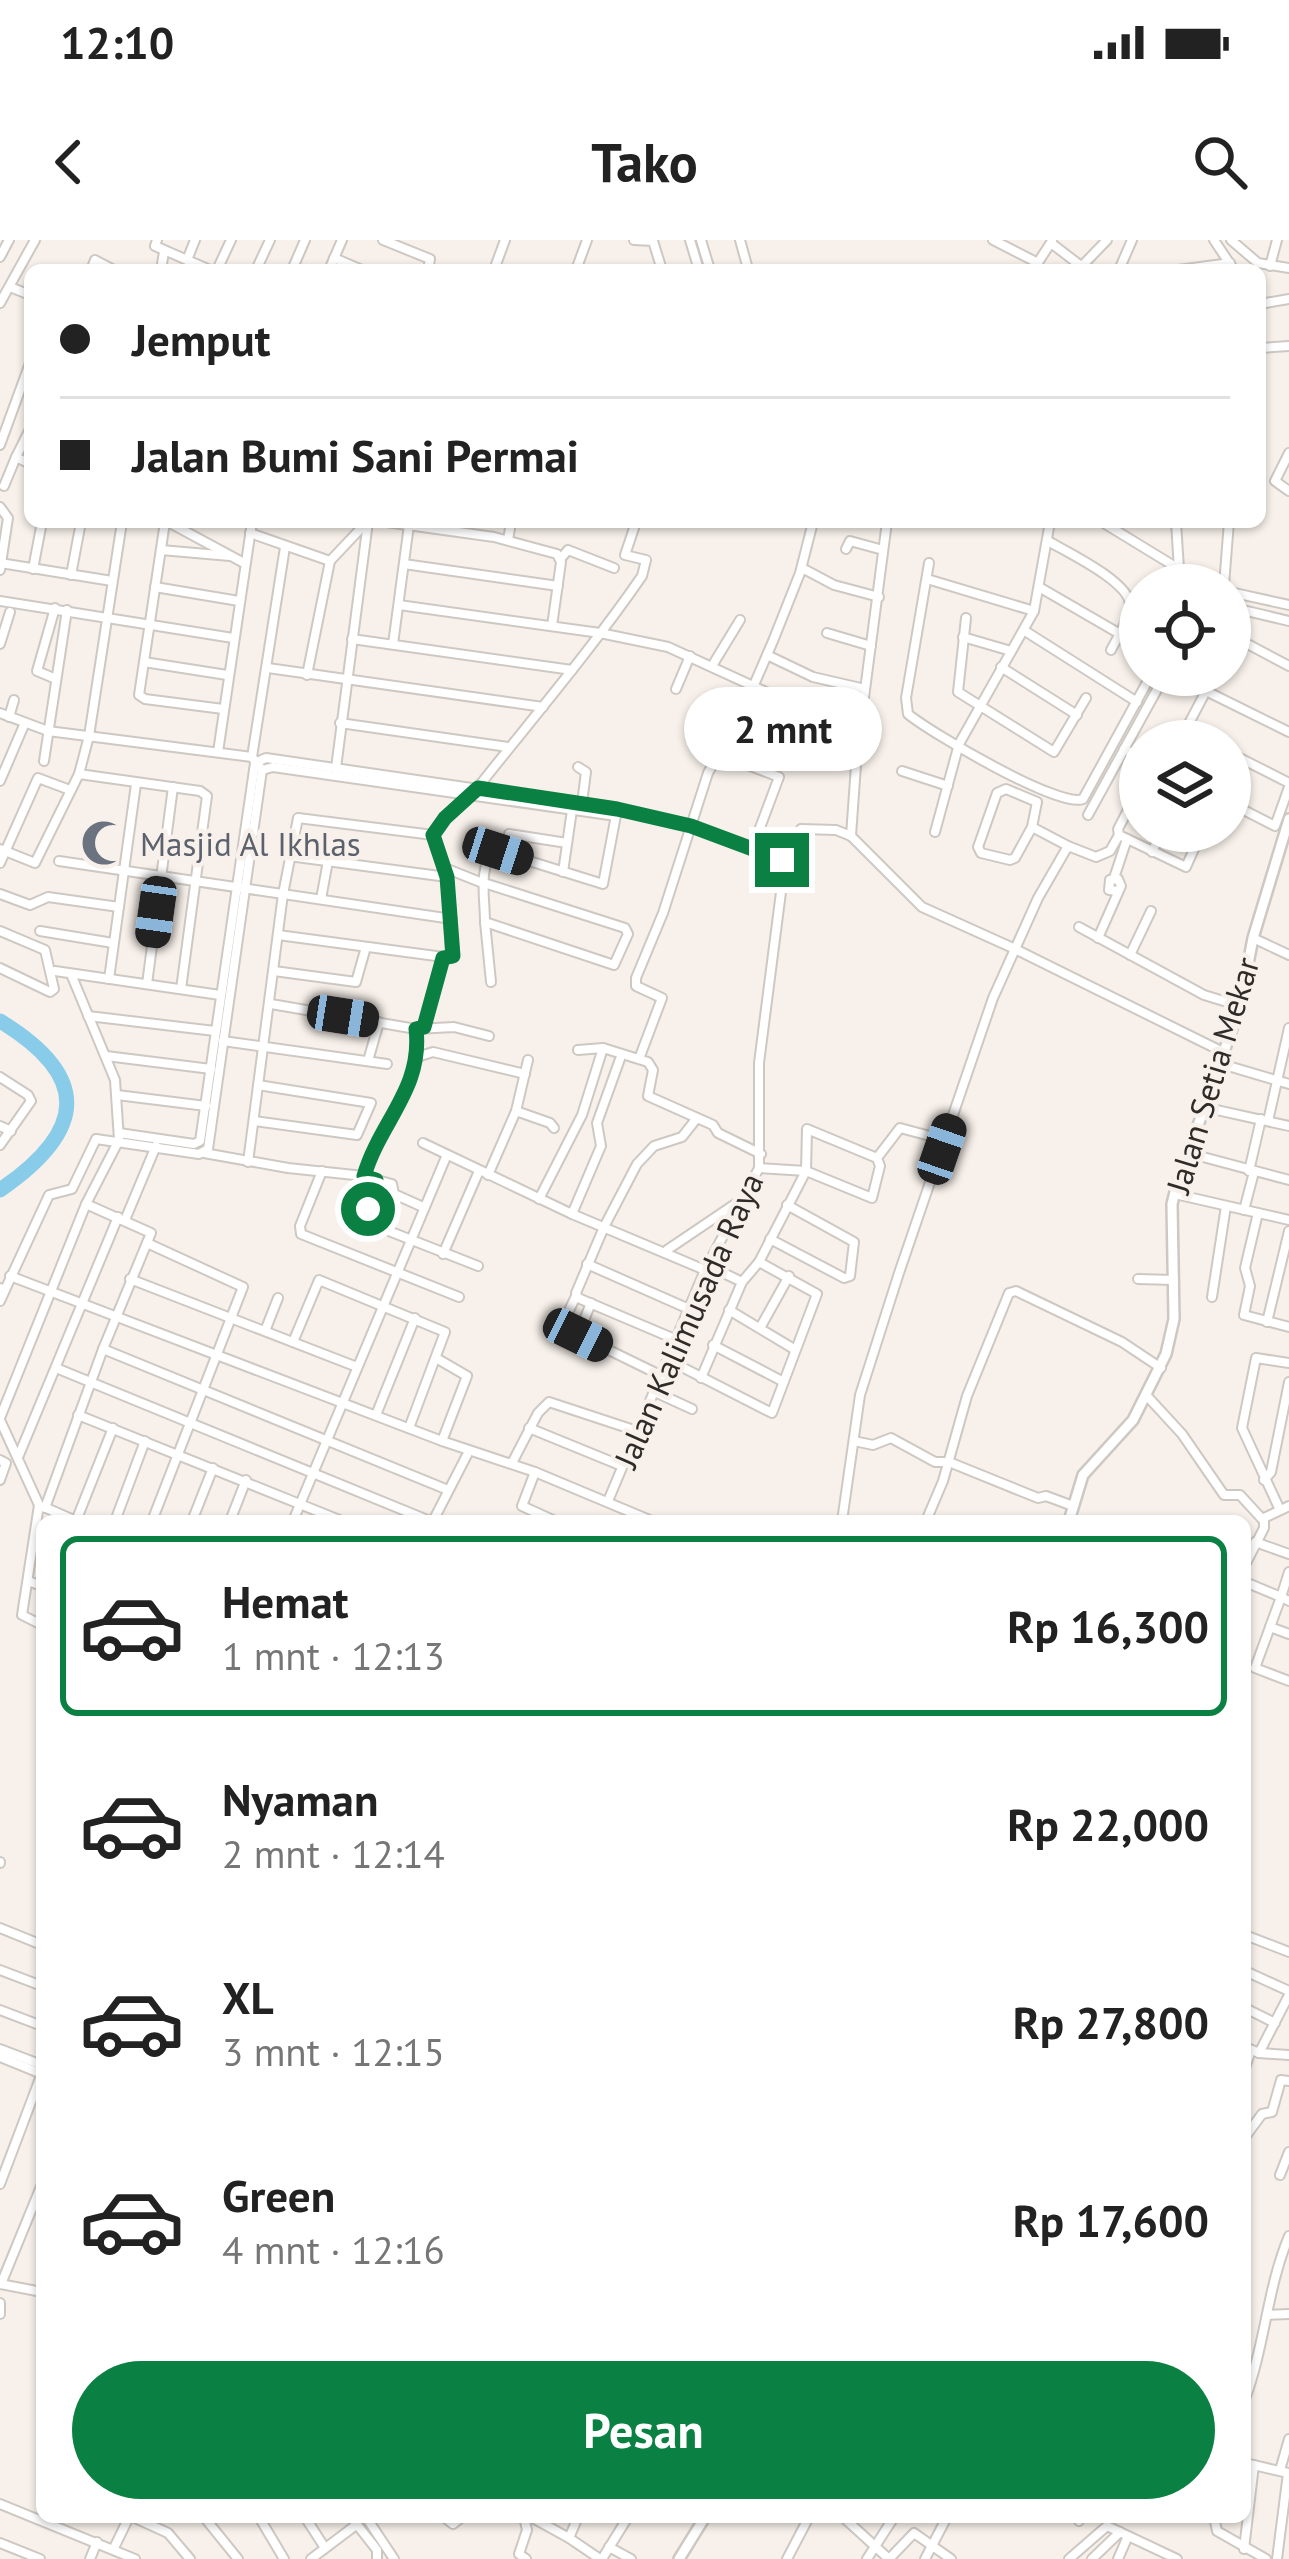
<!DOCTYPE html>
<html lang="id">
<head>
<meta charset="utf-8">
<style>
	body { margin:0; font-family:"PT Sans",sans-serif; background:#f2f2f2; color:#222; height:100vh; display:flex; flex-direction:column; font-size:45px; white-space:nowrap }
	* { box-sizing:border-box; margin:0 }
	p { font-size:39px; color:#767676 }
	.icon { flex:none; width:66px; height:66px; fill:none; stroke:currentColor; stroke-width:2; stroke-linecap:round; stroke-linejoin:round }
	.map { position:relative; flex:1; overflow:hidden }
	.sheet { position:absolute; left:36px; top:1275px; width:1215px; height:1008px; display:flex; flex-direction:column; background:#fff; border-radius:18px; box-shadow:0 3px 9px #0004 }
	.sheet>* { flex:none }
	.top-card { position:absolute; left:24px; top:24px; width:1242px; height:264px; border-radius:18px; box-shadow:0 3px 9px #0004; display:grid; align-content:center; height:264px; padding:0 36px; background:#fff }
	.fabs { position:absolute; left:1119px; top:324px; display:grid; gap:24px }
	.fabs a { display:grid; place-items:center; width:132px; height:132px; border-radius:50%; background:#fff; box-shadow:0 3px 9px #0004; font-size:60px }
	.end { position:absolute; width:54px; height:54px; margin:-27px; border:15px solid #0b8043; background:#fff; box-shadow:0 0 0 6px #fff }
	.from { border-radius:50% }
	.bubble { position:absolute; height:84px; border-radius:42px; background:#fff; box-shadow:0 3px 9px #0004; font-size:39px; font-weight:600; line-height:84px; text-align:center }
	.car { position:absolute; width:36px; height:72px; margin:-36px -18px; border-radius:15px; box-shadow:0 0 9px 3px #0007; background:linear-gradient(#222 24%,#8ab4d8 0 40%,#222 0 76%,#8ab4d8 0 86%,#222 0) }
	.top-card b { display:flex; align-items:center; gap:42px; height:114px; font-size:45px }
	.top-card b+b { border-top:3px solid #e0e0e0 }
	.top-card i { width:30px; height:30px; background:#222 }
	ul { padding:21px 0 0; list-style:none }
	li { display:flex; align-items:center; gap:36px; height:180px; margin:0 24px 18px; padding:0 12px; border:6px solid transparent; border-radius:18px }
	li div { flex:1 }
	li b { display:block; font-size:45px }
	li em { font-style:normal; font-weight:600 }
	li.on { border-color:#0b8043 }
	li>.icon { width:108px; height:108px; stroke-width:1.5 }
	.action { display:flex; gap:24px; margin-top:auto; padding:24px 36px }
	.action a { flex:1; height:138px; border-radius:72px; background:#0b8043; color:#fff; font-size:48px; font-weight:600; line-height:138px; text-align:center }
	.status { display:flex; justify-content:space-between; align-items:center; height:84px; padding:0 60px; background:#fff; direction:ltr }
	.status svg { height:33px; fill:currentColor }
	header { display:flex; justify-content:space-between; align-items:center; height:156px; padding:0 36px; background:#fff; font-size:54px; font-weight:600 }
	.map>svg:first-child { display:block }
</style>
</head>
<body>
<div class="status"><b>12:10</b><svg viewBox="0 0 49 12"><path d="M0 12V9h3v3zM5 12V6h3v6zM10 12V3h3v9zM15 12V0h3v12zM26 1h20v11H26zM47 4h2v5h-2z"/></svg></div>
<header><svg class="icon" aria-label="back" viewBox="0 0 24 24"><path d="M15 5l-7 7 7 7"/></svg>Tako<svg class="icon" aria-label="search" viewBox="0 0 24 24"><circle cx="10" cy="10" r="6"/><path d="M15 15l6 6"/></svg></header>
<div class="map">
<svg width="1289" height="2319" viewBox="0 0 1289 2319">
	<rect width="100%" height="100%" fill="#f8f1eb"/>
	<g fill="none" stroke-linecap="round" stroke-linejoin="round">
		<path stroke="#89cce9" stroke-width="15" d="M0 781C92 837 86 891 0 950"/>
		<g stroke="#cec8c3" stroke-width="12">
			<g id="minor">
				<polyline points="157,0 155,6 210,30"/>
				<polyline points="383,0 430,19 428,30"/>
				<polyline points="634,0 653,1 662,30"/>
				<polyline points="690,0 699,30"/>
				<polyline points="701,0 710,30"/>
				<polyline points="740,0 748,29"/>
				<polyline points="993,0 1038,23"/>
				<polyline points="1214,0 1234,30"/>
				<polyline points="1231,0 1258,23 1289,28"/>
				<polyline points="1051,3 1081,26"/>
				<polyline points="0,17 9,0"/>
				<polyline points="334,18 362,30"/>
				<polyline points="187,20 195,0"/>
				<polyline points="1270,26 1277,0"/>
				<polyline points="91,30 95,20 114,30"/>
				<polyline points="161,30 164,12"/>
				<polyline points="217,30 231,0"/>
				<polyline points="256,30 270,0"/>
				<polyline points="292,30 305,0"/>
				<polyline points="329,30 342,0"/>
				<polyline points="494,30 505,0"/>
				<polyline points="576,30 587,0"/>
				<polyline points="1033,30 1052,1"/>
				<polyline points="1078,30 1107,0"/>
				<polyline points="1119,30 1132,0"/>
				<polyline points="1178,30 1230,23"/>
				<polyline points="10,47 30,55"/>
				<polyline points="0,63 35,0"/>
				<polyline points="1260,64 1289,59"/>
				<polyline points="1260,100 1260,164"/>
				<polyline points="1261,108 1289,106"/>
				<polyline points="30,189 16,217 30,224"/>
				<polyline points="0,205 30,123"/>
				<polyline points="1289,213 1275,241 1289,251"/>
				<polyline points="4,246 16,217"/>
				<polyline points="0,267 8,278 0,330"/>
				<polyline points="122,282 89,496 79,534 200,551 207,556 181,749"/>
				<polyline points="165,282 139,455 145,459 223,469"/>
				<polyline points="168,282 244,323"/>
				<polyline points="386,282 494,297 557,314 561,322 552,386"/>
				<polyline points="1102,282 1179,329"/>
				<polyline points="1176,282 1179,329 1186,345"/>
				<polyline points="250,293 330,321 365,284"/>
				<polyline points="508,300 511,282"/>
				<path d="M1048 301C1067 312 1130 342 1130 365 1130 379 1117 398 1111 410"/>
				<polyline points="285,307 252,517 262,530 273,527 616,576"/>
				<polyline points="846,309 850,301 883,310"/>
				<polyline points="161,310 230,316"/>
				<polyline points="562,317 568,310 614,328"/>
				<polyline points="0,323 112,341"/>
				<path d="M929 323 906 458 908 474C931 493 1060 569 1083 559L1151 435"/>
				<polyline points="404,324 558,346"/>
				<polyline points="802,328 834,345 879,357"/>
				<polyline points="33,329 42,282"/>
				<polyline points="71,335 81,282"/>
				<polyline points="927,339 1034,371"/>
				<polyline points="1192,345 1195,345"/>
				<polyline points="1224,345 1229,282"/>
				<polyline points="155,347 239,361"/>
				<polyline points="1039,347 1120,394"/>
				<polyline points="1230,352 1289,365"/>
				<polyline points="0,361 233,398"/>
				<polyline points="399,365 600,393 668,407 779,458"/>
				<polyline points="1230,367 1289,381"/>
				<polyline points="55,368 37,431 56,439"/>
				<polyline points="1245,371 1240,400 1289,426"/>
				<polyline points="966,378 958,452 1054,512 1086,458"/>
				<polyline points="1025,391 1137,462"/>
				<polyline points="827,393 871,406"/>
				<polyline points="963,397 1011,411"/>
				<polyline points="352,399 572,430"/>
				<polyline points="0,404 10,372"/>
				<polyline points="393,404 409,285"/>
				<polyline points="767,415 813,437 865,449"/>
				<polyline points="144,422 227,435"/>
				<polyline points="712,426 740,380"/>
				<polyline points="1001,427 1077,475"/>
				<polyline points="268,428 543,467"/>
				<polyline points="307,435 330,321"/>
				<polyline points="676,449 690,416"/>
				<polyline points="0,473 48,491 252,517"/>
				<polyline points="9,477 14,460"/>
				<polyline points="340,483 508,507"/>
				<polyline points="1206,501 1186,489 1206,451 1289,492"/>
				<polyline points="1124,509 1140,517"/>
				<polyline points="218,512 252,282"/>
				<polyline points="717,513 779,537 752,609"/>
				<polyline points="1230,513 1289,543"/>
				<polyline points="44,521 67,370"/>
				<polyline points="255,523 266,518 617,569 691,586 785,621 793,616 801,589 836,590 851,596 922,667 1013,708 1223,812"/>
				<polyline points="578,527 586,532 582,563"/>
				<polyline points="336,528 368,282"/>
				<polyline points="902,531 948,546"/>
				<polyline points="0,541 24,485"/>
				<polyline points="1140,547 1118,589 1119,595 1186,627 1202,591"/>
				<polygon points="1006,549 1037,562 1032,587 1015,618 1010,620 981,613 978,607 997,553"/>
				<polyline points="1230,563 1275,586 1289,547"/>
				<polyline points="1088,575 1165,435"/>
				<polyline points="1032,587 1068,606"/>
				<polyline points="935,592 959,504 1034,371 1050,282"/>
				<polyline points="509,594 567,603"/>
				<polyline points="851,596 857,511 887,282"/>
				<polyline points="0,609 35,623 79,534"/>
				<polyline points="1152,612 1162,591"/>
				<polyline points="289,616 447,637"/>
				<polyline points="59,621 452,679"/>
				<polyline points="0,623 38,538 70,550"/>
				<path d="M445 628 480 642 484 643 625 688 628 694 614 725 485 682C485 659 478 627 494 610L603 644 617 570"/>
				<polyline points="563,632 572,570"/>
				<polyline points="1114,638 1127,599"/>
				<polyline points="0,654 30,665 48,657 119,667"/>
				<polyline points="321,659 328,621"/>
				<polyline points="485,682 491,742"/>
				<polyline points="1079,687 1204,755 1240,766"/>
				<polyline points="0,691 45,710 54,749 50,752 0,728"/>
				<polyline points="40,691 113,703"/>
				<path d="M278 695 451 718 447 637 433 595C445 572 467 561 483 541 537 473 593 407 642 336L646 320 625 315 636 282"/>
				<polyline points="1098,698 1121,646 1118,639 1110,640 1109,650 1118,651"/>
				<polyline points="1253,698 1289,715"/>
				<polyline points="1130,715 1151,671"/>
				<polyline points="55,731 220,755"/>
				<polyline points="274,731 356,742 366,707"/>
				<polyline points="109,739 136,544"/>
				<polyline points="147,744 173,547"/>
				<polyline points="271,764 416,789 454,787 489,796"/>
				<polyline points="88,776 215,791"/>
				<polyline points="424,786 443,718"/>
				<polyline points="223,801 387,824"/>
				<polyline points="578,810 603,808 648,822 653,830 648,856 713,885 718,893 761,914"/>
				<polyline points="106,816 211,829"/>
				<polyline points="417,817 433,812 525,834"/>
				<polyline points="639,819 662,758 636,746 636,738 663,673 708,533 744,468 773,401 800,333 813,282"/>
				<polyline points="368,821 379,782"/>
				<polyline points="1218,823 1289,844"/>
				<polyline points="0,837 28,855 31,861 0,905"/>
				<polyline points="117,855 206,866"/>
				<polyline points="1203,867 1289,886"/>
				<polyline points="516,871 550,883 554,888"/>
				<polyline points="254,881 357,895 371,863 258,845"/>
				<polyline points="1268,881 1289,788"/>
				<polyline points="0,886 11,891"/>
				<polyline points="119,893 194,904 200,901 255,523"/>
				<polyline points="423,903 572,974 705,1030"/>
				<path d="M204 913 288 928 364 936C380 881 423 849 416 789"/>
				<polyline points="1188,913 1289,940"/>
				<polyline points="248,922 283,654 298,578 433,595"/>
				<polyline points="759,928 806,931 872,958 880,926 877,918 900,888 930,896"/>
				<polyline points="322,931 300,986 301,994 459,1057"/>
				<polyline points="1249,931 1261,879"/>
				<polyline points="488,935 516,871 528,820"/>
				<polyline points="364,936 376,940 367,972 376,986 478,1026"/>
				<polyline points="377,940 392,944 394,954 423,967"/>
				<polyline points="1175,954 1289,980"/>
				<polyline points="539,959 582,875 603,808"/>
				<polyline points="1244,970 1254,932"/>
				<polyline points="1258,973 1245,1028 1250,1046 1244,1075 1289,1087"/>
				<polyline points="572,974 601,906 597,883 620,819"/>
				<polyline points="125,980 156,906"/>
				<polyline points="770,999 844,1038 850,1036 854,1002 787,965"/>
				<polyline points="147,1003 243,1047 152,1281"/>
				<polyline points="667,1010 744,958"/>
				<polyline points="443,1014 479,931"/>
				<polyline points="587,1024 689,1069"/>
				<polyline points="709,1026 742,1042"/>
				<polyline points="10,1036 442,1201 535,1232 652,1281"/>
				<polyline points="130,1039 357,1127"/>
				<polyline points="1138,1039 1174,1040"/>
				<polyline points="0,1048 5,1050 49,955 72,949 96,899 199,914 208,909 262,530"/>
				<polyline points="1212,1057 1226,966"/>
				<polyline points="0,1061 5,1050"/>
				<polyline points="591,1063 578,1095 662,1136"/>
				<polyline points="729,1070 794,1109"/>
				<polyline points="1267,1082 1289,991"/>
				<polyline points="562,1085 576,1056"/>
				<polyline points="760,1088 789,1036"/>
				<polyline points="265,1091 278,1058"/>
				<polyline points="677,1100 578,1058 576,1053 604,987 637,924 654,906 682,897 697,878"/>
				<polyline points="293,1102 319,1040 445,1092 409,1188"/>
				<polyline points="713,1105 782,1141"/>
				<polyline points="103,1109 448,1250"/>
				<polyline points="436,1118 467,1136 442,1201"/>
				<polyline points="670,1121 772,1173 817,1054 759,1022"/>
				<polyline points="56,1128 430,1281"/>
				<polyline points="701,1138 742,1042 759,1022 806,931 807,889 877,918"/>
				<polyline points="655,1152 692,1169"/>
				<polyline points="1147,1156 1182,1194 1224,1255 1240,1255 1263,1280"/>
				<polyline points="78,1175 342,1281"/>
				<polyline points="376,1175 415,1078"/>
				<polyline points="0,1178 86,964 119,900 115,840 71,734"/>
				<polyline points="0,1180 39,1265 22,1375 42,1385"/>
				<polyline points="529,1188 622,1226"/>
				<polyline points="854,1201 873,1205 891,1198 935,1222 949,1222 1038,1258 1046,1256 1073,1266"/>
				<polyline points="19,1215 118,977"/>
				<polyline points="0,1220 6,1223 0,1240"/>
				<polyline points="512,1223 538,1173 549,1162 637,1191"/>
				<polyline points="535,1232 522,1266 555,1281"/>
				<polyline points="1264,1240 1271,1232 1289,1142"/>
				<polyline points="608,1261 705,1030 759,928 759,823 785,621"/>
				<polyline points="44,1267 76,1281"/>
				<polyline points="45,1268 103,1109 151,993 86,964"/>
				<polyline points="1280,1270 1242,1188 1256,1118 1289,1123"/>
				<polyline points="76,1281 113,1188"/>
				<polyline points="115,1281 145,1201"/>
				<polyline points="192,1281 213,1228"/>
				<polyline points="230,1281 246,1240"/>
				<polyline points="293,1281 446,917"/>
				<polyline points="433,1281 469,1211"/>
				<polyline points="842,1281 860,1155 899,1033 993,758 1038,658 1068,606 1096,617 1110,611 1119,595"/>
				<polyline points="926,1281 943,1241 967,1156 1009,1053 1016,1051 1122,1102 1161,1128"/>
				<polyline points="1255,1302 1289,1314"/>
				<polyline points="1245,1325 1264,1288 1264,1278 1289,1266"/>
				<polyline points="1289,1332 1281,1357 1289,1361"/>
				<polyline points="28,1341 42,1346"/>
				<polyline points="1245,1342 1281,1357 1270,1387 1289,1394"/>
				<polyline points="1270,1387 1255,1428 1289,1441"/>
				<polyline points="0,1623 0,1622"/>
				<polyline points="0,1688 42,1705"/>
				<polyline points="1245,1695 1289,1712"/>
				<polyline points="0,1730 42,1746"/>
				<polyline points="1245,1731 1289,1751"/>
				<polyline points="1245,1768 1275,1783"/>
				<polyline points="0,1770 42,1786"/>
				<polyline points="1245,1807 1259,1813 1289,1755"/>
				<polyline points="0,1809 42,1825"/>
				<polyline points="1259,1813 1289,1815"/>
				<polyline points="0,1817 42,1834"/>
				<polyline points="1245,1828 1251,1810"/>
				<polyline points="1245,1897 1262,1874 1272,1872 1281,1840 1289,1841"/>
				<polyline points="1280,1935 1289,1912"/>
				<polyline points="0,1944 42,1833"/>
				<polyline points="0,2044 42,2052"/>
				<polyline points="1,2044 42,1944"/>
				<polyline points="0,2063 0,2074"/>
				<polyline points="1267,2075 1289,2074"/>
				<path d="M1245 2159C1265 2106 1267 2048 1289 1996"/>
				<polyline points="1245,2223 1288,2233"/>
				<polyline points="1280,2230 1289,2199"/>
				<polyline points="0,2264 135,2319"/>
				<polyline points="133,2277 168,2293 190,2319"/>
				<polyline points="204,2277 238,2319"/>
				<polyline points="259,2277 284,2319"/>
				<polyline points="305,2277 325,2308"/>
				<polyline points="351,2277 377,2310 377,2319"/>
				<polyline points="366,2277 394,2319"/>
				<polyline points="444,2277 453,2284 462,2277"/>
				<polyline points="524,2277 527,2290 519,2314 526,2319"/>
				<polyline points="531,2277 569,2298 578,2277"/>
				<polyline points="843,2277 889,2319 914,2293 951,2319"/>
				<polyline points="1076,2277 1079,2281"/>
				<polyline points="1214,2277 1217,2291 1266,2319"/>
				<polyline points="569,2298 600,2319"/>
				<polyline points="0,2303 40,2319"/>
				<polyline points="609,2307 631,2319"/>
				<polyline points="114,2308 129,2277"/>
				<polyline points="1244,2309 1254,2225"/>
				<polyline points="90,2319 97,2302"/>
				<polyline points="311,2319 356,2285"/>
				<polyline points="602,2319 628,2277"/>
				<polyline points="787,2319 809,2277"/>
				<polyline points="867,2319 894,2277"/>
				<polyline points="925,2319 947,2277"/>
				<polyline points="1069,2319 1107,2286 1177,2319"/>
				<polyline points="1092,2319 1120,2292"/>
				<polyline points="1118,2319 1128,2296"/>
				<polyline points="1277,2319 1288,2233"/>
			</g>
		</g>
		<g stroke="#cec8c3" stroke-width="14">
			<g id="tertiary">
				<polyline points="1069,1281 1083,1235 1133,1180 1166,1114 1174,1079 1172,964 1176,948 1240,766 1253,698 1289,579"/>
				<polyline points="679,2319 705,2277"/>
			</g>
		</g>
		<use href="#minor" stroke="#fff" stroke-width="8"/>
		<use href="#tertiary" stroke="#fff" stroke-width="9"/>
	</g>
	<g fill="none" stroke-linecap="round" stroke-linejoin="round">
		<path stroke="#0b8043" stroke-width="15" d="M368 969 376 940 364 936C380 881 423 849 416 789L424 787 443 718 453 716 447 637 433 595 445 578 478 548 617 569 691 586 782 620"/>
	</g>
	<defs>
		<g id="mosque-bare" transform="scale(3.6)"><path d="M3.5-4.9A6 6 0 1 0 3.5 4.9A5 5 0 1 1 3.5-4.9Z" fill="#6b7280" stroke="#f8f1eb" stroke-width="2.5" paint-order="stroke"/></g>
	</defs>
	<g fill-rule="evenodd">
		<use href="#mosque-bare" x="104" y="603"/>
	</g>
	<g text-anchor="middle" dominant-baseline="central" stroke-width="9" stroke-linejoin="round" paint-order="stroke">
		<g font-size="33" fill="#5b616d" stroke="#f8f1eb" text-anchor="start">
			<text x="140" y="603">Masjid Al Ikhlas</text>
		</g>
		<g font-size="33" fill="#2e2b29" stroke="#f8f1eb">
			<text transform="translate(1212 835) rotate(-73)">Jalan Setia Mekar</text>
			<text transform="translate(688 1080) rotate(-66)">Jalan Kalimusada Raya</text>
		</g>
	</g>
</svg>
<div class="fabs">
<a><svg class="icon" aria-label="locate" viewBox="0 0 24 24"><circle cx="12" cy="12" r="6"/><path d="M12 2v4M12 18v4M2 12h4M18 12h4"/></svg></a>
<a><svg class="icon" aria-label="layers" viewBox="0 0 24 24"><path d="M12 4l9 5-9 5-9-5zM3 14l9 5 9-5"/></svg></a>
</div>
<i class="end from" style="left:368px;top:969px"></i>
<i class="end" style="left:782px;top:620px"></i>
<div class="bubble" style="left:684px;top:447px;width:198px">2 mnt</div>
<i class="car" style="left:498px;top:611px;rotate:108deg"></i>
<i class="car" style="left:156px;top:672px;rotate:188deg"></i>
<i class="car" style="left:343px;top:776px;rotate:99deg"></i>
<i class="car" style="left:942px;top:909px;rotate:19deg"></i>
<i class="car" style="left:578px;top:1095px;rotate:116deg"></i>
<div class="top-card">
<b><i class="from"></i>Jemput</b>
<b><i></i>Jalan Bumi Sani Permai</b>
</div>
<section class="sheet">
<ul>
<li class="on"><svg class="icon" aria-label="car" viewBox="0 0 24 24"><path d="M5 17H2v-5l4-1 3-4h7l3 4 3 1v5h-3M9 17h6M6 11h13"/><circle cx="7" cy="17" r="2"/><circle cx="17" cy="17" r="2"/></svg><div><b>Hemat</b><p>1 mnt · 12:13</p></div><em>Rp 16,300</em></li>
<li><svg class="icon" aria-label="car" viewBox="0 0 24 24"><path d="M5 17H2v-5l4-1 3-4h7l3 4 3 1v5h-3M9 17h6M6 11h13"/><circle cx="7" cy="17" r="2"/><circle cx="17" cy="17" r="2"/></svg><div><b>Nyaman</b><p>2 mnt · 12:14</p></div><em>Rp 22,000</em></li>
<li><svg class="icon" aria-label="car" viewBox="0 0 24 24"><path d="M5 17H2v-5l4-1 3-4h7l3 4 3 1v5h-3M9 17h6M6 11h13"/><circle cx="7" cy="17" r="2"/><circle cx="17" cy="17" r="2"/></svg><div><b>XL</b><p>3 mnt · 12:15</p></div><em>Rp 27,800</em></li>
<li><svg class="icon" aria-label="car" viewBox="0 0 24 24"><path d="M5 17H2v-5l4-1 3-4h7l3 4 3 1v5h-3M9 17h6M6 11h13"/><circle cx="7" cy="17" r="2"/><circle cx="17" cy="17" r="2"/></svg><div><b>Green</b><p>4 mnt · 12:16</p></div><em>Rp 17,600</em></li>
</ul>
<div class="action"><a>Pesan</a></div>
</section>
</div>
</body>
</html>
